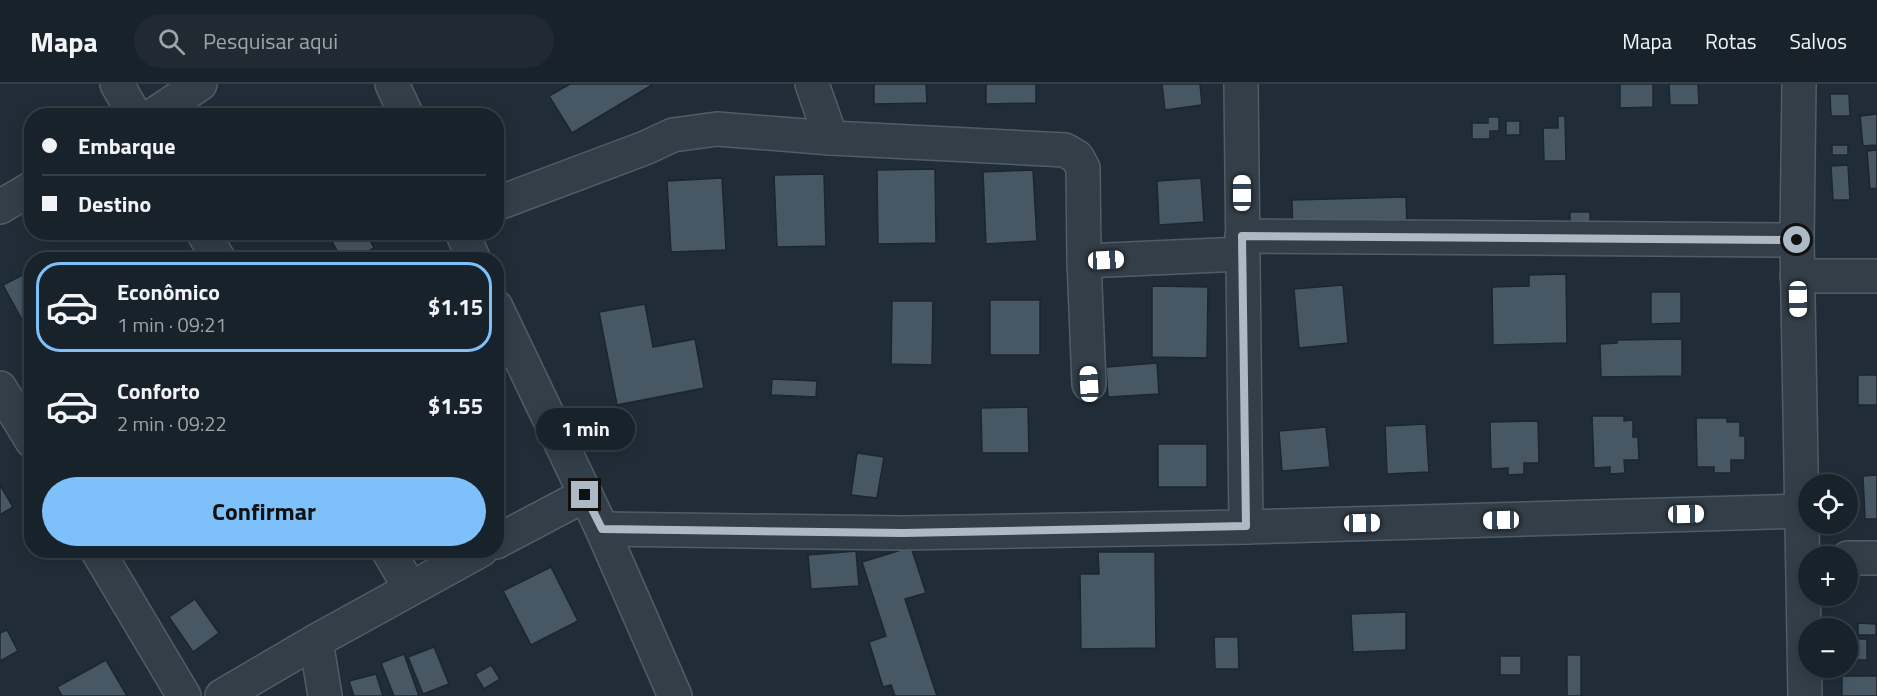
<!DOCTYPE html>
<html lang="pt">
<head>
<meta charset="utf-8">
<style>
	body { margin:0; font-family:"Titillium Web",sans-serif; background:#212a32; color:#f1f3f6; height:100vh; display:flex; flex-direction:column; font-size:22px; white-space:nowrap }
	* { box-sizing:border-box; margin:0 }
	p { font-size:20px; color:#9fa4a8 }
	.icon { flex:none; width:33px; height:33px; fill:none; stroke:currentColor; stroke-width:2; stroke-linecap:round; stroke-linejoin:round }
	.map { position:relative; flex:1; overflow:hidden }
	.panel { position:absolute; left:24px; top:168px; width:480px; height:306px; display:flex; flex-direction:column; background:#18222a; border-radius:24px; box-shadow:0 3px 15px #0003,0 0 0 2px #363f47 }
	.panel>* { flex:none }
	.guide { position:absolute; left:24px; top:24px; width:480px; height:132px; border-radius:24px; box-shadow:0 3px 15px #0003,0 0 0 2px #363f47; display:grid; align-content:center; height:132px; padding:0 18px; background:#18222a }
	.fabs { position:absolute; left:1798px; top:390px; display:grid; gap:12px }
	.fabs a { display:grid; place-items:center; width:60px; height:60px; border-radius:50%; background:#18222a; box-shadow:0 3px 15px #0003,0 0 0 2px #363f47; font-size:30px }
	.end { position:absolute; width:27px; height:27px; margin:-14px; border:8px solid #adbac5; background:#111; box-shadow:0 0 0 3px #111 }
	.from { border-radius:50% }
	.bubble { position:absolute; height:42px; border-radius:21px; background:#18222a; box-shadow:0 3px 15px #0003,0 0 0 2px #363f47; font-size:20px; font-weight:700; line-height:42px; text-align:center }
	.car { position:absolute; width:18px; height:36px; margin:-18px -9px; border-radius:8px; box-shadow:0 0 4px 2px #0007; background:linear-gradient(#fff 24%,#345 0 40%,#fff 0 76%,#345 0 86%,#fff 0) }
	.guide b { display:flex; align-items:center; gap:21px; height:57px; font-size:22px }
	.guide b+b { border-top:2px solid #363f47 }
	.guide i { width:15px; height:15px; background:#f1f3f6 }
	ul { padding:10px 0 0; list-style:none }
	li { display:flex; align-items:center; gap:18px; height:90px; margin:0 12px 9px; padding:0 6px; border:3px solid transparent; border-radius:24px }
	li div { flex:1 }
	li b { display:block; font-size:22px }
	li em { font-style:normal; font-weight:700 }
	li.current { border-color:#7dc0fa }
	li>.icon { width:54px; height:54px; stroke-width:1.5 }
	.button { display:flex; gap:12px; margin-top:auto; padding:12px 18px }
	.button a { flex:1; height:69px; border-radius:36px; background:#7dc0fa; color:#111; font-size:24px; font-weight:700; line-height:69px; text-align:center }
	header { display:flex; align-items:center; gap:36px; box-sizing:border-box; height:84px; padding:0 30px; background:#18222a; border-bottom:2px solid #363f47 }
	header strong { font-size:28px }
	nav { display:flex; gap:33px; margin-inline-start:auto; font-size:21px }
	.search { width:420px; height:54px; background:#212a32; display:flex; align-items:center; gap:15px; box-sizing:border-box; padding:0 21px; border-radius:33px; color:#9fa4a8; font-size:22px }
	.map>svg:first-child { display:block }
</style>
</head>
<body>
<header>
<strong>Mapa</strong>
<div class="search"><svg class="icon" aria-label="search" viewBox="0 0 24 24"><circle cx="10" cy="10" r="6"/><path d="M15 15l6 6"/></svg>Pesquisar aqui</div>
<nav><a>Mapa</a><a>Rotas</a><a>Salvos</a></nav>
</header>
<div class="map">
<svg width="1877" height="612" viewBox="0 0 1877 612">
	<rect width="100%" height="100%" fill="#202d38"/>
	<g fill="#475864" stroke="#1b262f" stroke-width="1.5">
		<polygon points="570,0 652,0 652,1 572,49 549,12"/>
		<polygon points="874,0 926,0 927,19 874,20"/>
		<polygon points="986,0 1036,0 1036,19 986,20"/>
		<polygon points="1162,0 1200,0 1202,21 1165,26"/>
		<polygon points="1620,0 1653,0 1653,23 1620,24"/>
		<polygon points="1669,0 1698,0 1699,21 1670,21"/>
		<polygon points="1830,10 1849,10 1850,32 1831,32"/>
		<polygon points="1877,30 1877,61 1863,62 1860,32"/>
		<polygon points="1558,32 1565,32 1566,77 1544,77 1543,44 1558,44"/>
		<polygon points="1488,33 1499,33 1499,47 1490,47 1490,55 1472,55 1472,39 1488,39"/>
		<rect x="1506" y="37" width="14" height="14"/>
		<rect x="1832" y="61" width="16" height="10"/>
		<polygon points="1877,66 1877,104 1870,105 1867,67"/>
		<polygon points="1848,81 1850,116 1833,116 1831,82"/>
		<polygon points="935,85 936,159 878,160 877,86"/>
		<polygon points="1033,86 1037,157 986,160 983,88"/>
		<polygon points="824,90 826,162 777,163 774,91"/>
		<polygon points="722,94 726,166 671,168 667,97"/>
		<polygon points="1201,94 1204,138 1159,141 1157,97"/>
		<polygon points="1406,113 1407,143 1293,146 1292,116"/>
		<rect x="1570" y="128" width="20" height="22"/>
		<polygon points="327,148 366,148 374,164 353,176 342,176"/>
		<polygon points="32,186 32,254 3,201"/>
		<polygon points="1566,190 1567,259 1493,261 1492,203 1529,202 1529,191"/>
		<polygon points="1343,201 1348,259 1299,264 1294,205"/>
		<polygon points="1152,202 1208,203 1207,274 1152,273"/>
		<polygon points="1651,208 1681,208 1681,239 1651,240"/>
		<rect x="990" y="216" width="50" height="55"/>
		<polygon points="892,217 933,217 932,281 891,280"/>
		<polygon points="645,220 653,263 695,255 704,304 617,321 599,228"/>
		<polygon points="1682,255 1682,292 1601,293 1600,260 1617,259 1617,256"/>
		<polygon points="1157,279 1159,310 1108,313 1106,283"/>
		<rect x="1858" y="291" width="19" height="30"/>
		<polygon points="772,295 817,297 816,313 771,311"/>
		<polygon points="1028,323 1029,369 982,369 981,324"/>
		<polygon points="1592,332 1624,332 1624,337 1633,336 1633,353 1638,353 1639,376 1624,376 1625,389 1610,390 1610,383 1594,384"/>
		<polygon points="1696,334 1727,334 1727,338 1740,338 1740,352 1745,352 1745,376 1731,376 1731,389 1714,389 1714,383 1697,383"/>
		<polygon points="1538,337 1539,379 1524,379 1524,390 1508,391 1508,384 1491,385 1490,338"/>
		<polygon points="1426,340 1429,388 1387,390 1385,342"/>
		<polygon points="1326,343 1330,383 1282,387 1279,347"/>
		<rect x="1158" y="360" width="49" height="43"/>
		<polygon points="857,369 884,373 877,414 851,411"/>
		<polygon points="1877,391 1877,435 1865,435 1863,392"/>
		<polygon points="0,401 13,423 0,431"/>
		<polygon points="911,463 926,509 905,515 937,612 895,612 891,601 883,603 869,558 886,552 862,478"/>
		<polygon points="856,467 859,502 811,505 808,471"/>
		<polygon points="1098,468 1155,468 1156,564 1081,565 1080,490 1099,490"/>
		<polygon points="551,483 578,537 531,561 503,507"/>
		<polygon points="195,515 219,549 193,568 169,533"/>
		<polygon points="1406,528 1406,566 1353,568 1351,530"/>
		<polygon points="1858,539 1876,540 1876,551 1858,551"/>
		<polygon points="7,546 18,567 0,577 0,549"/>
		<polygon points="1214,553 1238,553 1239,585 1215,585"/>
		<rect x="1855" y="555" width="12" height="21"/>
		<polygon points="434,563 449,600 423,610 408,573"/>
		<polygon points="404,570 419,612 394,612 381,579"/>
		<rect x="1567" y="571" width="14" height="41"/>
		<rect x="1500" y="572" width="21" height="19"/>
		<polygon points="106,576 127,612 62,612 57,603"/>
		<polygon points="491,581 500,595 484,605 475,590"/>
		<polygon points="376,590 383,612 354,612 349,597"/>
		<rect x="1842" y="592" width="35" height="20"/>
	</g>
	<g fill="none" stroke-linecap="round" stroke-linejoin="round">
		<g stroke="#515d66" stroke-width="36">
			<g id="street">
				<polyline points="117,0 135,32"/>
				<polyline points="392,0 407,32"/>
				<polyline points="812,0 831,54"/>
				<polyline points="1241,0 1246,443"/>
				<polyline points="1799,0 1797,156 1805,612"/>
				<polyline points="152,32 200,0"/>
				<polyline points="496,120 645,64 673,51 717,45 831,54 1065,66 1077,73 1083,84 1084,177 1089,300"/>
				<polyline points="0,123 32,104"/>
				<polyline points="203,148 219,176"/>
				<polyline points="462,148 474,176"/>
				<polyline points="1242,152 1797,156"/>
				<polyline points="1084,177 1242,170"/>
				<polyline points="1797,192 1877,192"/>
				<polyline points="496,223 602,445 675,612"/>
				<polyline points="0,304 32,357"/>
				<polyline points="602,445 903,449 1246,443 1802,427"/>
				<polyline points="496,458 585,411"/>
				<polyline points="97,466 184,612"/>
				<polyline points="388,466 410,504"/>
				<polyline points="1848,474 1877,474"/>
				<polyline points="316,557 325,612"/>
				<polyline points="222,612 316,557 481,466"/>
			</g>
		</g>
		<use href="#street" stroke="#333f48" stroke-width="33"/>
	</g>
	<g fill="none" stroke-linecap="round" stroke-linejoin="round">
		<polyline stroke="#adbac5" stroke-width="8" points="585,411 602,445 903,449 1246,442 1242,152 1797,156"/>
	</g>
</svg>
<div class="fabs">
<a><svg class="icon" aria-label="locate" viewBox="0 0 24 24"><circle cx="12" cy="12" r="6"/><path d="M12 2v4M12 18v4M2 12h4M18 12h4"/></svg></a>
<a>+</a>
<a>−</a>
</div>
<i class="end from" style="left:1797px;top:156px"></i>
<i class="end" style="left:585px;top:411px"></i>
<div class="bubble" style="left:536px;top:324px;width:99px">1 min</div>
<i class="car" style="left:1242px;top:109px;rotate:0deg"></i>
<i class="car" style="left:1106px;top:176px;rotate:87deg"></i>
<i class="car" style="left:1798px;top:215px;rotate:179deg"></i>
<i class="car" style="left:1089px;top:300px;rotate:357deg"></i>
<i class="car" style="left:1686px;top:430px;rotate:89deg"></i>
<i class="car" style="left:1501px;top:436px;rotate:269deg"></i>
<i class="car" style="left:1362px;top:439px;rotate:89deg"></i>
<div class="guide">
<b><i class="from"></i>Embarque</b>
<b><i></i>Destino</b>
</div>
<section class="panel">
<ul>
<li class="current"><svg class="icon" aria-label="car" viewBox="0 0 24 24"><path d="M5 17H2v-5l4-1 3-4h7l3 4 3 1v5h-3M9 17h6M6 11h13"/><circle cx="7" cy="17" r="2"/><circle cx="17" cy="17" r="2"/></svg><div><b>Econômico</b><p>1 min · 09:21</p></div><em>$1.15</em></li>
<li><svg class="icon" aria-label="car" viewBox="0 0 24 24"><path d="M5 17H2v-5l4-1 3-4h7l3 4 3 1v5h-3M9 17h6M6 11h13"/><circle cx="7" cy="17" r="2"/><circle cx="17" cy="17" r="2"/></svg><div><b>Conforto</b><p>2 min · 09:22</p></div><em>$1.55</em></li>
</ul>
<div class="button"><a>Confirmar</a></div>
</section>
</div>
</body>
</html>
